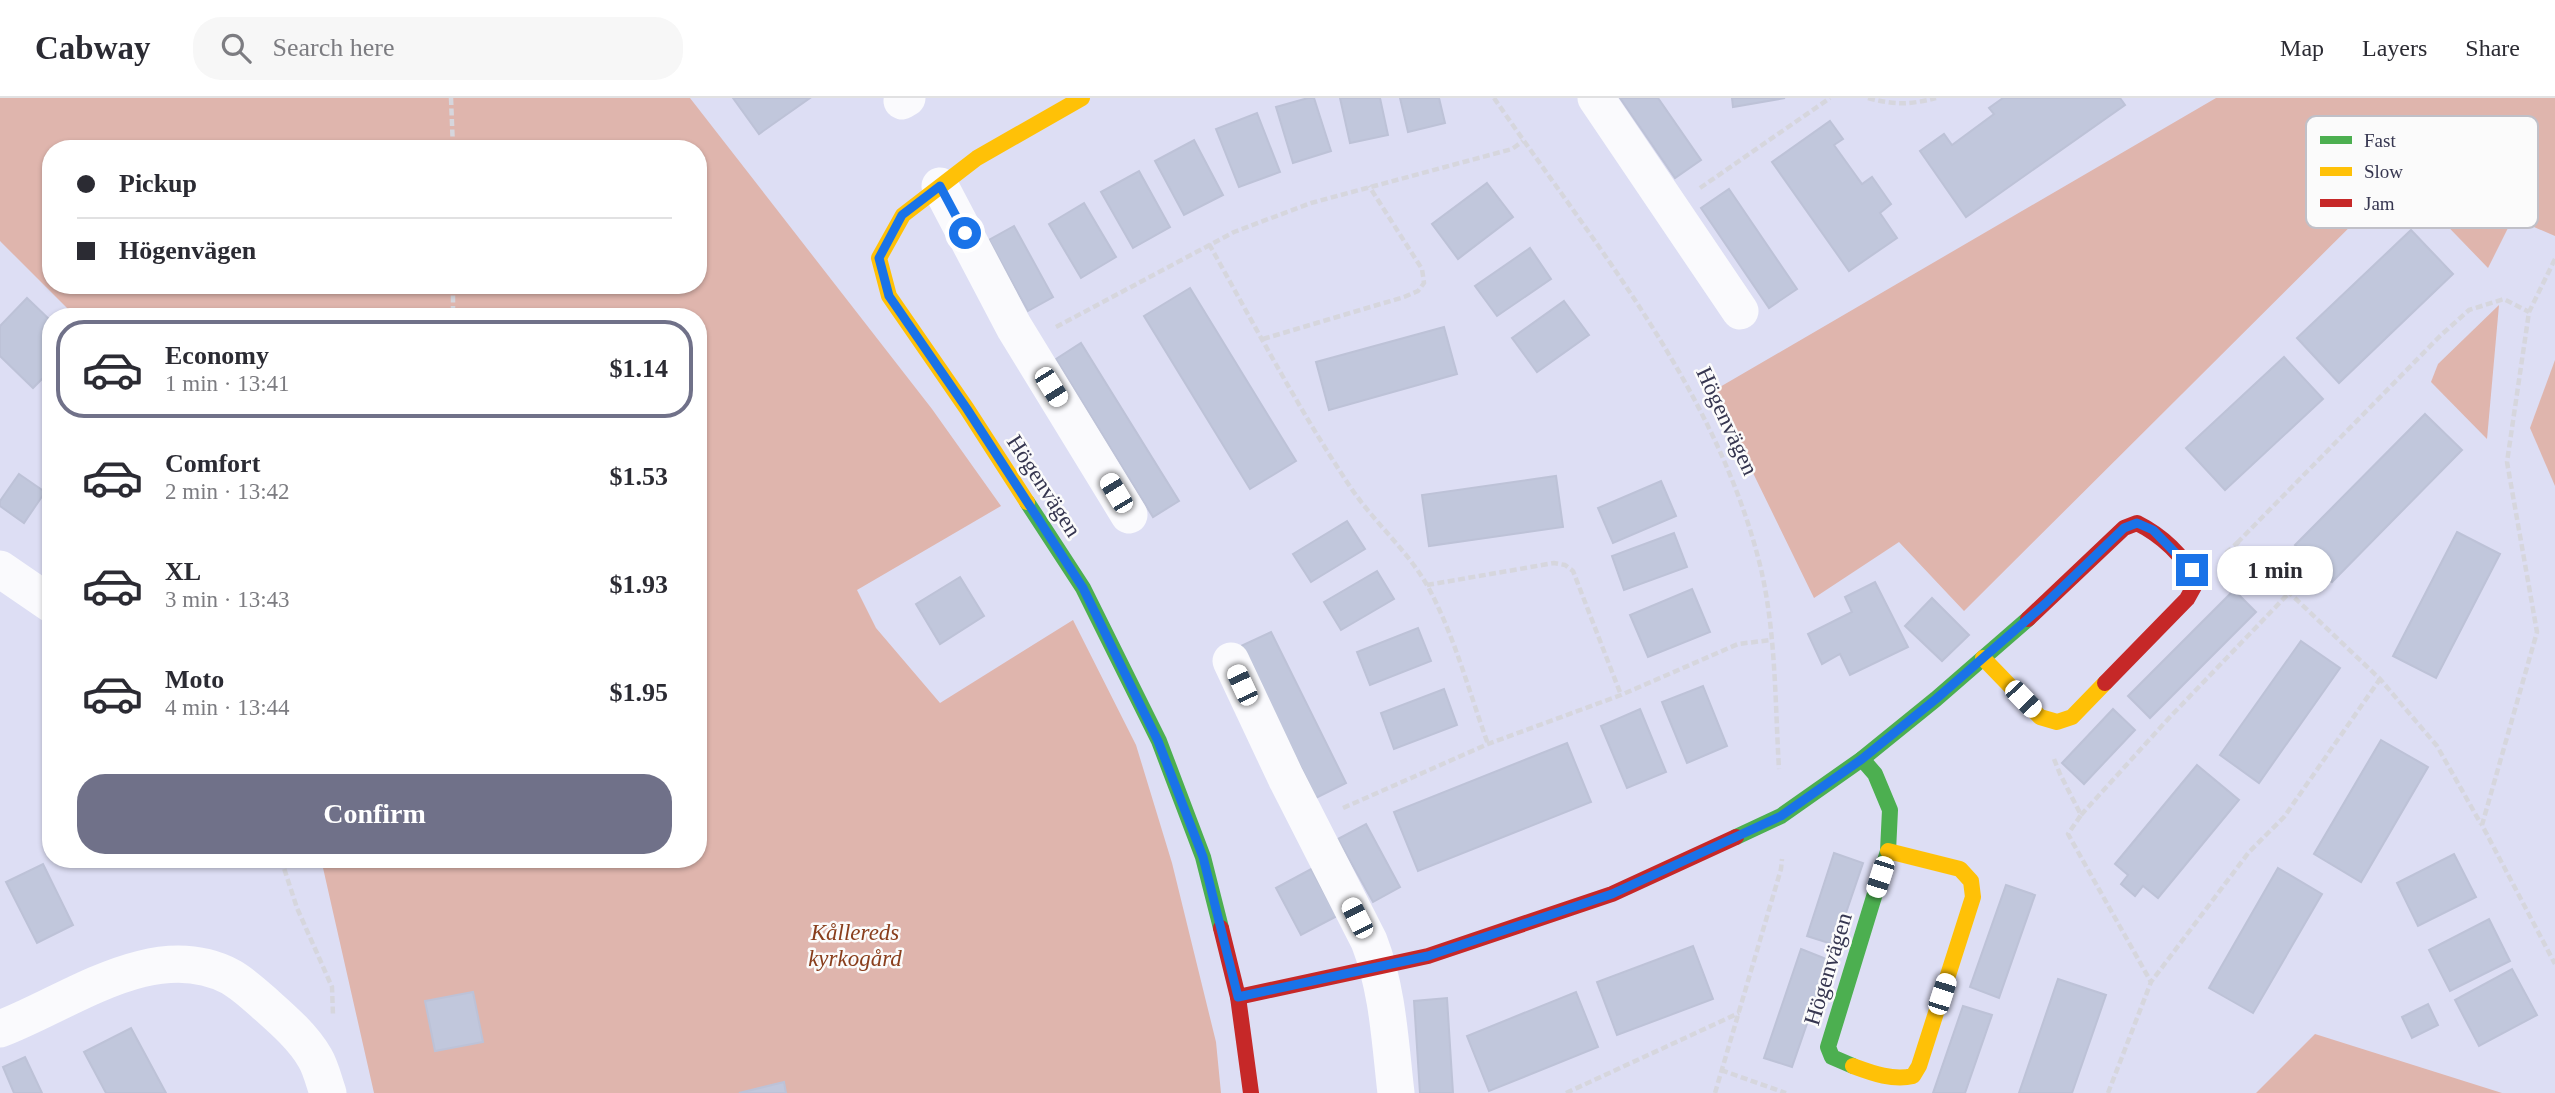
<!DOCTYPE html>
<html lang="en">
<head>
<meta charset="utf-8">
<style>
	body { margin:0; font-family:Georgia,serif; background:#f7f7f7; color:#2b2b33; height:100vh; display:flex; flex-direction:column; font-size:26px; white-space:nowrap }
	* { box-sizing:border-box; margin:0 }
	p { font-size:23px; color:#7c7c81 }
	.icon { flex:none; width:38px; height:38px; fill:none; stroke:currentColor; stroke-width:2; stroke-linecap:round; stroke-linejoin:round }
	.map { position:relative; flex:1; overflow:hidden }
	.panel { position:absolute; left:42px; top:210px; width:665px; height:560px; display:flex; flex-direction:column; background:#fff; border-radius:28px; box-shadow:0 2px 5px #0004 }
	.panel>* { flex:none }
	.top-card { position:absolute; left:42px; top:42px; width:665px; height:154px; border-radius:28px; box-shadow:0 2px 5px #0004; display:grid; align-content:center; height:154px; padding:0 35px; background:#fff }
	.end { position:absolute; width:32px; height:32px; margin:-16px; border:9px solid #1a73e8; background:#fff; box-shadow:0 0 0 4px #fff }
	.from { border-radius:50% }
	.bubble { position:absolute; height:49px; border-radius:24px; background:#fff; box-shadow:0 2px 5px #0004; font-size:23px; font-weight:700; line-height:49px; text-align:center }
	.car { position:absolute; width:21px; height:42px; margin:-21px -10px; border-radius:9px; box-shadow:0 0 5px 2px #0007; background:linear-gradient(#fff 24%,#345 0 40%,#fff 0 76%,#345 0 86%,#fff 0) }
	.top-card b { display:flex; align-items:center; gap:24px; height:66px; font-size:26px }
	.top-card b+b { border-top:2px solid #e1e1e2 }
	.top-card i { width:18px; height:18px; background:#2b2b33 }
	ul { padding:12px 0 0; list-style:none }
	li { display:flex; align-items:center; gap:21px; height:98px; margin:0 14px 10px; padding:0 21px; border:4px solid transparent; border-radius:28px }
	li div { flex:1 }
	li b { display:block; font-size:26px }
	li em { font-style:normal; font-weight:700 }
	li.current { border-color:#707189 }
	li>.icon { width:63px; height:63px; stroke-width:1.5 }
	.action { display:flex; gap:14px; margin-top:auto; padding:14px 35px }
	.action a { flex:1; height:80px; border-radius:28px; background:#707189; color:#fff; font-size:28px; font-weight:700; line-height:80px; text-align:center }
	header { display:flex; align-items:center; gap:42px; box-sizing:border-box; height:98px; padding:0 35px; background:#fff; border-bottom:2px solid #e1e1e2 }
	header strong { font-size:33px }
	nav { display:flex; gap:38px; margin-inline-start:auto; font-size:24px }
	.search { width:490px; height:63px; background:#f7f7f7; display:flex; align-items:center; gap:18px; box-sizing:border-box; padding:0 24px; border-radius:28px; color:#7c7c81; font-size:26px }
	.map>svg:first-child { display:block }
</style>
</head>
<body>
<header>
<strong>Cabway</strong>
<div class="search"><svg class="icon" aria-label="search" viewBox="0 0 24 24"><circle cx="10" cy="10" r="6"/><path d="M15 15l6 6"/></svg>Search here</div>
<nav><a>Map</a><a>Layers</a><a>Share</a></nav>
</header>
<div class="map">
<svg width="2555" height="995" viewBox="0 0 2555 995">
	<rect width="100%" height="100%" fill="#dddef4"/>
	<g fill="#dfb5ad" fill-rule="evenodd">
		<path d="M0 0H690L932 311 1001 408 857 492 876 530 940 605 1073 522 1136 647 1172 765 1216 944 1221 995H374L321 761H698V219H76L0 143ZM51 51H698V187H51Z"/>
		<polygon points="2216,0 2555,0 2555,138 2513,120 2488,170 2400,79 1964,513 1899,444 1814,500 1713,293"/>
		<polygon points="2499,207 2487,341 2431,284 2438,266"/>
		<polygon points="2555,262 2555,388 2530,330"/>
		<polygon points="2315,936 2502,995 2256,995"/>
	</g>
	<g fill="#c1c7dc" stroke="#bdc2d7" stroke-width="2">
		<polygon points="733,0 810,0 759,36"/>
		<polygon points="1308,0 1314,0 1331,53 1293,65 1276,9"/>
		<polygon points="1340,0 1380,0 1388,37 1350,45"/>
		<polygon points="1400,0 1439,0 1445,25 1408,34"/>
		<polygon points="1620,0 1658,0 1701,62 1675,80"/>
		<polygon points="1732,0 1785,0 1733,9"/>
		<polygon points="2003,0 2120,0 2125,7 1966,119 1920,53 1944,36 1952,47 1994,16 1989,10"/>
		<polygon points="1257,15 1280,74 1239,89 1216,31"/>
		<polygon points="1830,23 1843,41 1834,47 1862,86 1872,79 1891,106 1880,115 1897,140 1849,173 1772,64"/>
		<polygon points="1194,42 1223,97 1184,117 1155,63"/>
		<polygon points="1139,73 1170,129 1133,150 1101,94"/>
		<polygon points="1487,85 1513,119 1458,161 1432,126"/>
		<polygon points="1729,91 1797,191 1769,210 1701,110"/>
		<polygon points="1084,105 1116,159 1081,180 1049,126"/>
		<polygon points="1014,128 1053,199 1028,213 989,142"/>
		<polygon points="2411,132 2453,176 2339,285 2297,240"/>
		<polygon points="1530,150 1551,181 1497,218 1475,188"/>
		<polygon points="1190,190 1296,363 1250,391 1144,218"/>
		<polygon points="27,200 50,222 47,225 51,228 51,272 33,290 0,258 0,228"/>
		<polygon points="1564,203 1589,237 1537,274 1512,240"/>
		<polygon points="1444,229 1457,276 1329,312 1316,264"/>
		<polygon points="1081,245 1179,403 1153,419 1056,261"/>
		<polygon points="2284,259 2323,301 2225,392 2186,350"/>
		<polygon points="2425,316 2462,352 2332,484 2295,447"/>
		<polygon points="19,376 45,394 24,425 0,408 0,403"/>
		<polygon points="1556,378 1563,429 1429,448 1422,397"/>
		<polygon points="1661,383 1676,418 1613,445 1598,410"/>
		<polygon points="1347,423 1365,451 1311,484 1293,456"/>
		<polygon points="2457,434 2500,456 2436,580 2393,558"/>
		<polygon points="1674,435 1687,469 1624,492 1612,458"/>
		<polygon points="1377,473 1394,501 1341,532 1324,504"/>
		<polygon points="960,479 984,518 940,546 916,506"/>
		<polygon points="1875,484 1908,549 1850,577 1840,556 1822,566 1808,536 1852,514 1845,499"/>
		<polygon points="1692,491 1710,534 1648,559 1630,517"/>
		<polygon points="2234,492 2256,514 2150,620 2128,598"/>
		<polygon points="1932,500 1969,537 1942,563 1905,528"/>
		<polygon points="1418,530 1431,563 1370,587 1357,554"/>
		<polygon points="1271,534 1346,685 1316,700 1241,548"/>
		<polygon points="2301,543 2340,570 2259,685 2220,657"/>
		<polygon points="1703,588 1727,648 1687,665 1662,604"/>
		<polygon points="1444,591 1457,627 1394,651 1381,615"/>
		<polygon points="1640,611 1666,674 1627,690 1601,628"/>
		<polygon points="2113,611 2135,632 2084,686 2062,665"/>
		<polygon points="2381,642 2428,669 2361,784 2314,756"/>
		<polygon points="1567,645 1591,704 1418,773 1394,714"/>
		<polygon points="2197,667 2239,702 2158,800 2143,788 2135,798 2121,786 2128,777 2115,766"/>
		<polygon points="1366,726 1400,789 1373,804 1338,741"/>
		<polygon points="1834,755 1863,765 1835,847 1807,838"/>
		<polygon points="2454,756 2476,799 2418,828 2397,785"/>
		<polygon points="43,766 73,827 37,845 6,784"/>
		<polygon points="2278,770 2322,796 2253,915 2209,890"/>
		<polygon points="1311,771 1337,818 1301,837 1276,790"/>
		<polygon points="2006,787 2035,797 1999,900 1970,889"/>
		<polygon points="2489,821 2510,863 2450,893 2429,852"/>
		<polygon points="1693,848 1713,901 1617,937 1597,884"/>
		<polygon points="1801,851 1829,862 1792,969 1764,960"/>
		<polygon points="2512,871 2537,917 2479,948 2455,902"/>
		<polygon points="2058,881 2106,897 2072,995 2019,995"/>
		<polygon points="473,894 483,944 435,953 425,903"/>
		<polygon points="1576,894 1598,949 1489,993 1467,938"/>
		<polygon points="1447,900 1453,995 1420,995 1414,903"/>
		<polygon points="2428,906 2438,927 2412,940 2402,919"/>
		<polygon points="1963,908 1992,917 1965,995 1933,995"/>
		<polygon points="131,930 166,995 106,995 84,954"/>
		<polygon points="25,959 42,995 14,995 3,969"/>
		<polygon points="784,984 786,995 739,995"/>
	</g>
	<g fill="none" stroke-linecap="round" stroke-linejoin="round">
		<g stroke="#d6d6dd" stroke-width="4.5" stroke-dasharray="7 3.5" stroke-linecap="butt">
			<polyline points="451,0 453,51"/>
			<path d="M1494 0C1595 147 1718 294 1761 471 1776 536 1775 605 1779 671"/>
			<path d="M1868 0C1895 7 1909 7 1936 0"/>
			<polyline points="1700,90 1830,0"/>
			<path d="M1209 146C1255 228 1299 312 1351 390 1374 424 1406 451 1427 487 1454 536 1469 594 1488 646"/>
			<polyline points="2555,161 2529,214 2507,364 2537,534 2482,727 2555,866"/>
			<polyline points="453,187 453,219"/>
			<polyline points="1056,229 1234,134 1311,105 1512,51 1523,43"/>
			<polyline points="1263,241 1404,199 1418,193 1424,185 1422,171 1369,88"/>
			<polyline points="2237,445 2440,238 2469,212 2504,201 2529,214"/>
			<polyline points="2226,455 2237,445 2380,581 2437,648 2481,726"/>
			<polyline points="1427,487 1554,465 1565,467 1573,473 1621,597"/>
			<polyline points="2054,661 2060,676 2081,717 2068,736 2151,884"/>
			<polyline points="1343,710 1488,646 1621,597 1738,546 1771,542"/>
			<polyline points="2081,717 2169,620 2289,495"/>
			<polyline points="281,761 297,810 332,889 333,918"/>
			<polyline points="1721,972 1786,995"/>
			<polyline points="1566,995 1739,915"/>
			<polyline points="1715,995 1781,771 1782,761"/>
			<polyline points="2108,995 2151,884 2249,754 2284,719 2380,581"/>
		</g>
		<g stroke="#fafafd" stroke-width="37">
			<polyline points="1596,0 1740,213"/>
			<polyline points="902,3 907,0"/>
			<polyline points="940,88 1014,229 1129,417"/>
			<polyline points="0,471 51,506"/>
			<path d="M1231 563 1286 680 1369 843C1388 892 1390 944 1396 995"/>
			<path d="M0 931C69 905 155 838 231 879 243 886 254 896 264 905 282 921 303 939 315 960 321 970 324 984 328 995"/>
		</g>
		<g stroke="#4caf50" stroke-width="16">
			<polyline points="1027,404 1083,490 1159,643 1203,759 1221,830"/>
			<polyline points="1736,739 1781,718 1862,661 1936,601 2028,521"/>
			<polyline points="1853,968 1832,959 1828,949 1888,753 1890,712 1875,676 1862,661"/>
		</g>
		<g stroke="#ffc107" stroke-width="16">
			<polyline points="1027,404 967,311 889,198 879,160 903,117 977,60 1082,0"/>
			<polyline points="1983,560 2040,619 2057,624 2072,619 2105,585"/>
			<path d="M1853 968C1872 975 1893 983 1913 978L1919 968 1973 799 1971 783 1960 771 1888 753"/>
		</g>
		<g stroke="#c62828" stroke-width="16">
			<path d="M2028 521 2124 430 2137 425C2163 438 2183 458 2197 483L2187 501 2105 585"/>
			<polyline points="1221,830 1238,899 1251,995"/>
			<polyline points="1238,899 1428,858 1612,796 1736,739"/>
		</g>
	</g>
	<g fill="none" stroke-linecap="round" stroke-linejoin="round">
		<polyline stroke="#1a73e8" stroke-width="9" points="965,135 940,88 902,117 879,160 889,198 967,311 1083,490 1158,643 1203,759 1238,899 1428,858 1612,796 1781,718 1862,661 1936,601 2045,506 2124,430 2137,425 2153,432 2192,472"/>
	</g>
	<g text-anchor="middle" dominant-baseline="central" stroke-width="5" stroke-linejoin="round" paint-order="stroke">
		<g font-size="23" fill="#363650" stroke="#fbfbfb">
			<text transform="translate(1727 323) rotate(65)">Högenvägen</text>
			<text transform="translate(1044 388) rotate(57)">Högenvägen</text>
			<text transform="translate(1828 871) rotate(-73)">Högenvägen</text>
		</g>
		<g font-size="23" font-style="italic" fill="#893e1c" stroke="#fbfbfb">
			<text x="855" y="834">Kållereds<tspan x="855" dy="26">kyrkogård</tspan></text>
		</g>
	</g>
	<rect x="2306" y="18" width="232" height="112" rx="10" fill="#fbfbfb" stroke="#c0c0c8" stroke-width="2"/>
	<rect x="2320" y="38" width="32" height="8" fill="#4caf50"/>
	<rect x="2320" y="69" width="32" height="9" fill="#ffc107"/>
	<rect x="2320" y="101" width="32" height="8" fill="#c62828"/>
	<g font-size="19" fill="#363650">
		<text x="2364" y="49">Fast</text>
		<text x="2364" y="80">Slow</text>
		<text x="2364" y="112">Jam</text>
	</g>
</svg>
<i class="end from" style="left:965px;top:135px"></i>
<i class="end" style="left:2192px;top:472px"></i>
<div class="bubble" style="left:2217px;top:448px;width:116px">1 min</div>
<i class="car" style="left:1051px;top:289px;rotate:148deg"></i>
<i class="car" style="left:1116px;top:395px;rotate:329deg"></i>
<i class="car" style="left:1242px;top:587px;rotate:335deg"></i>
<i class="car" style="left:2023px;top:601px;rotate:136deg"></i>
<i class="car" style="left:1880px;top:779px;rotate:198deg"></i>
<i class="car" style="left:1357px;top:820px;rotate:333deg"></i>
<i class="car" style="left:1942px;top:896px;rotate:18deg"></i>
<div class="top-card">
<b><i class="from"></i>Pickup</b>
<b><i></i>Högenvägen</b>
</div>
<section class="panel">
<ul>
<li class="current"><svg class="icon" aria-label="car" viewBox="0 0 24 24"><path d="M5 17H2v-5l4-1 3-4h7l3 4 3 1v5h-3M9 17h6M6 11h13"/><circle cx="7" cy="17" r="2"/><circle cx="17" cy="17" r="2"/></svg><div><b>Economy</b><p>1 min · 13:41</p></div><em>$1.14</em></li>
<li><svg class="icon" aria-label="car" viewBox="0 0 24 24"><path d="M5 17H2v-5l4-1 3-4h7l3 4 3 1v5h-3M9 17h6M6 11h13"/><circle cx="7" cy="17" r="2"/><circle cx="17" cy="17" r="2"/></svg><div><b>Comfort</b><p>2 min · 13:42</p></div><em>$1.53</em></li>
<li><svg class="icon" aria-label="car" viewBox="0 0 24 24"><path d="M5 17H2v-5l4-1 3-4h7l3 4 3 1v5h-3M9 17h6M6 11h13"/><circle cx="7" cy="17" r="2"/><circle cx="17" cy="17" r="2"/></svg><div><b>XL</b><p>3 min · 13:43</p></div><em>$1.93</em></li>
<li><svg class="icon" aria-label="car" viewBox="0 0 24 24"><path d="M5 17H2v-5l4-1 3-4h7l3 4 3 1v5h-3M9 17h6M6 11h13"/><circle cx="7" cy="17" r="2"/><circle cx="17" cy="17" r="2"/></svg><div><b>Moto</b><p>4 min · 13:44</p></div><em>$1.95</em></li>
</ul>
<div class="action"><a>Confirm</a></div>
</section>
</div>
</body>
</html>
